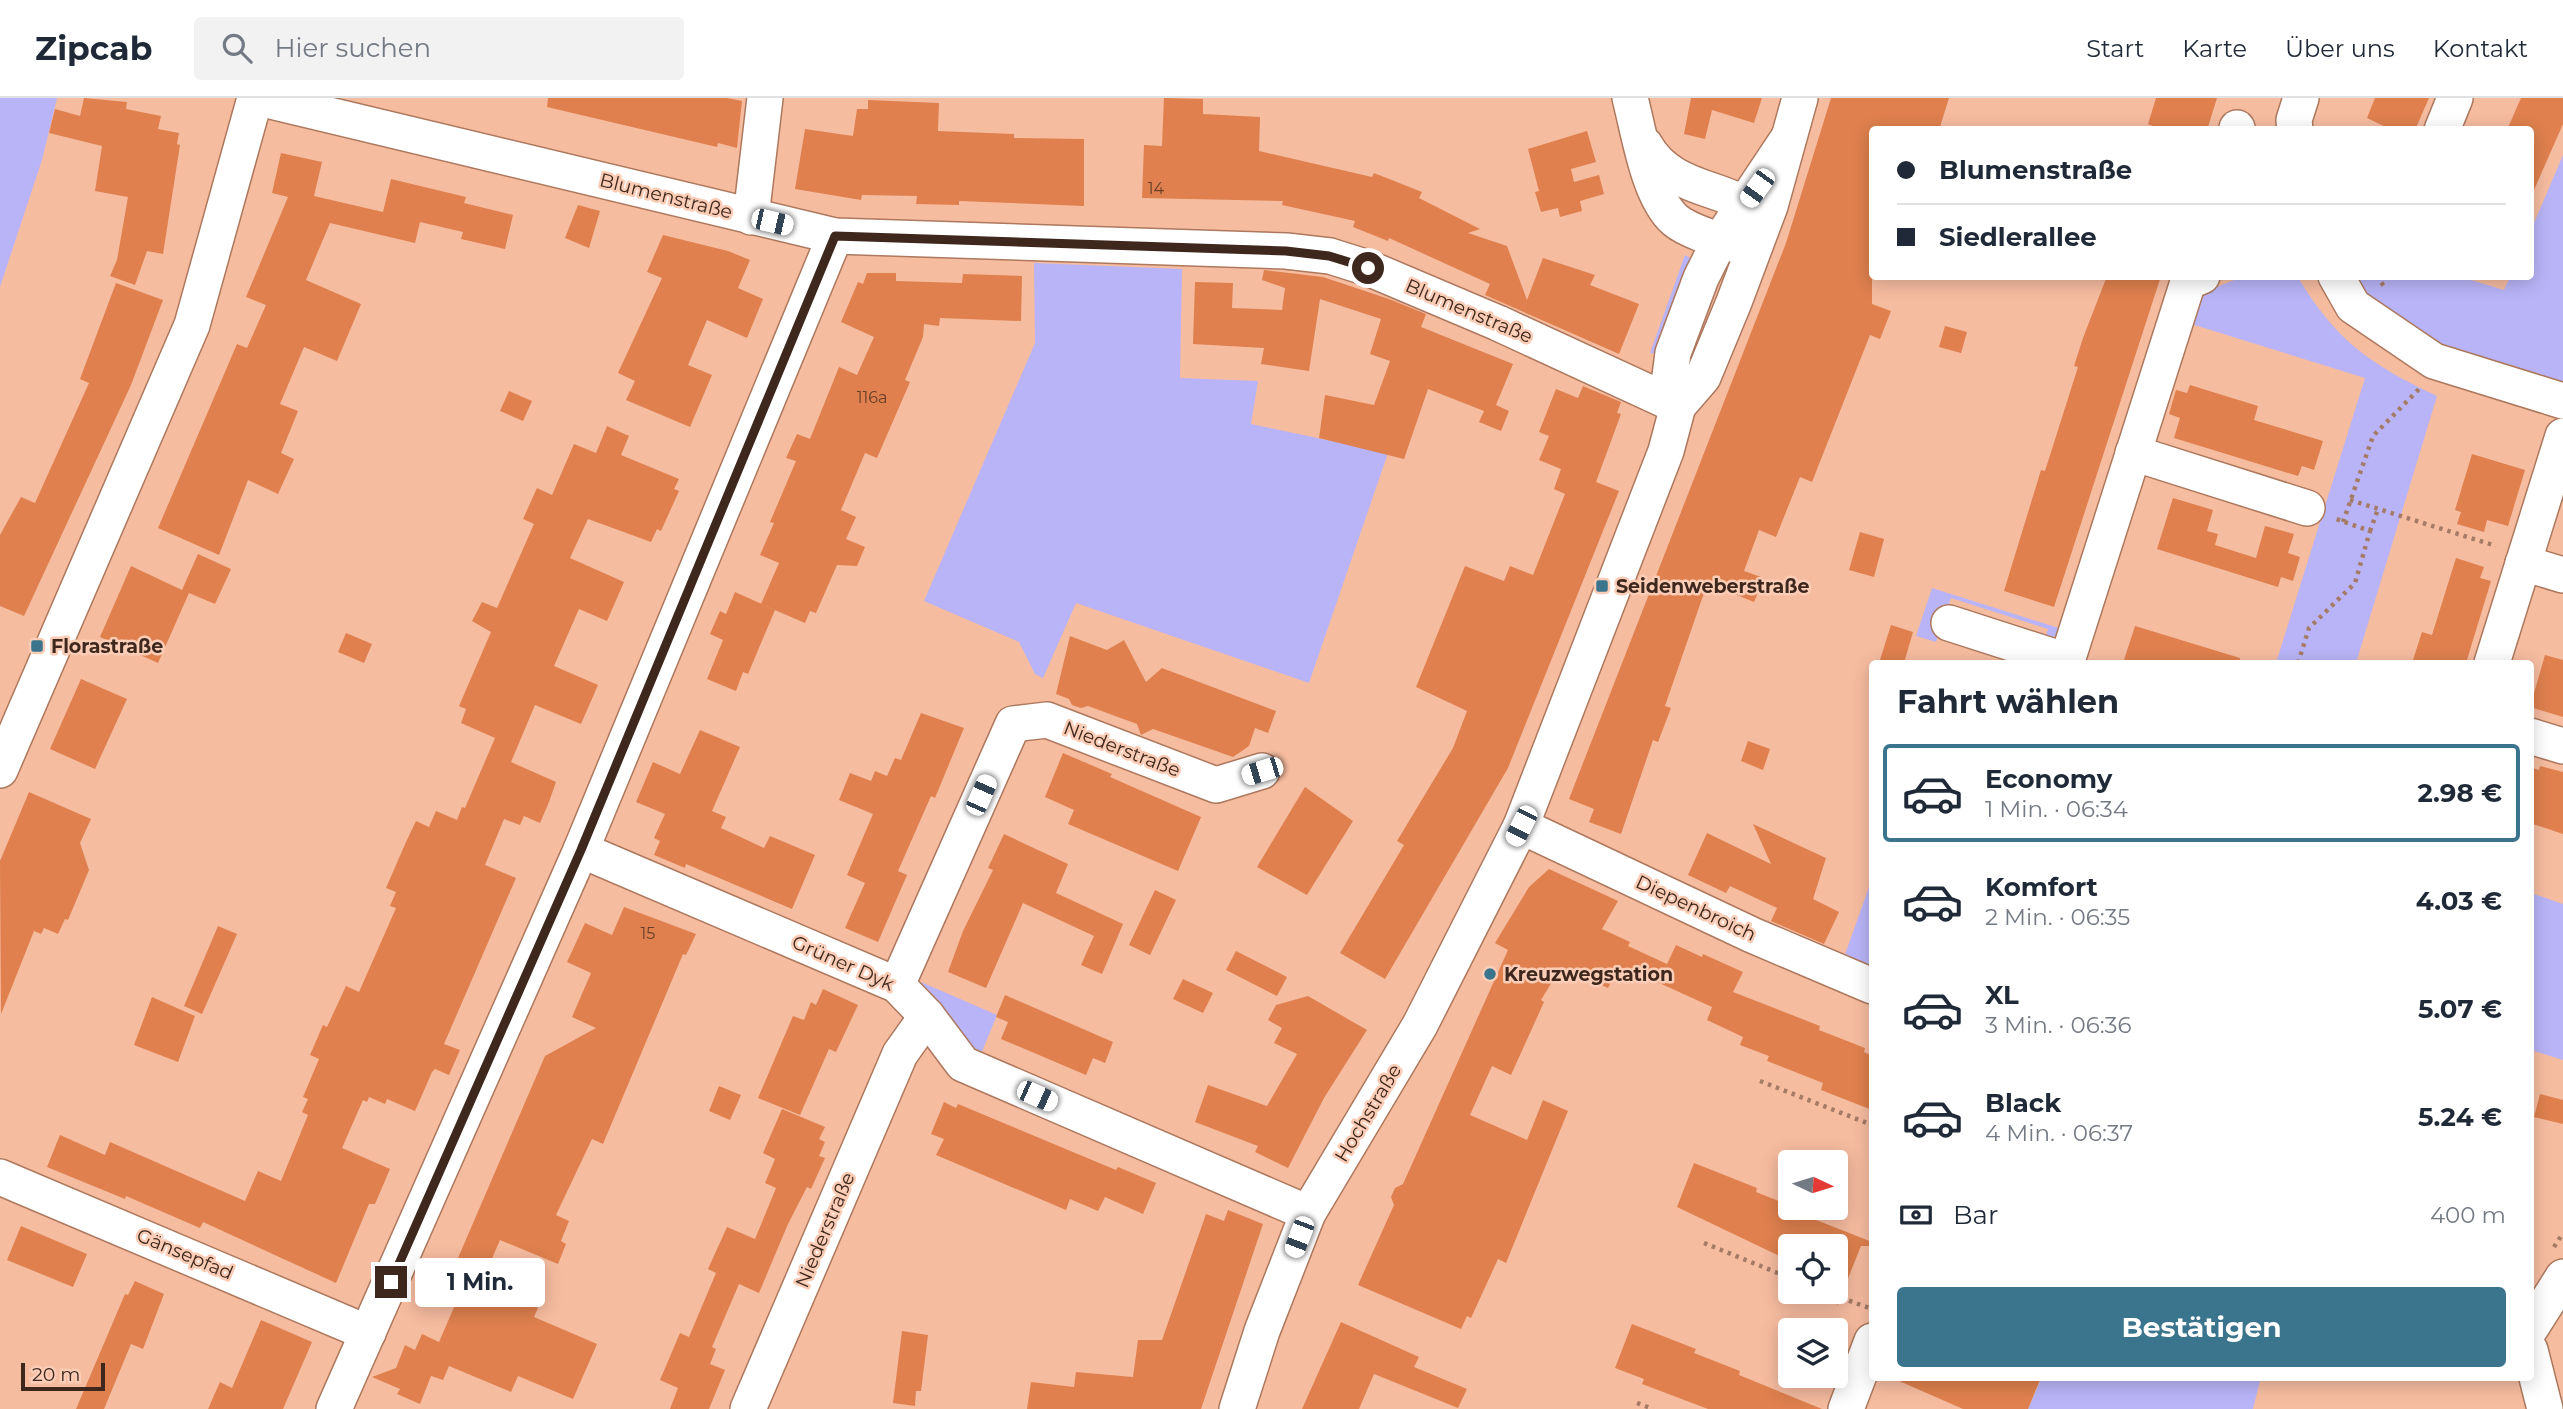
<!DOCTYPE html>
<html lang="de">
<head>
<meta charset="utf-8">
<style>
	body { margin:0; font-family:Montserrat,sans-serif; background:#f2f2f3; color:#1f2937; height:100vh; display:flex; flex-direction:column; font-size:26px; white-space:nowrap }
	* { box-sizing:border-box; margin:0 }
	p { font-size:23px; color:#747a83 }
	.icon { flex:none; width:38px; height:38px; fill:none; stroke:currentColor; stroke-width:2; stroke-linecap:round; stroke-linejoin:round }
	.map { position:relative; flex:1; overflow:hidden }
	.details { position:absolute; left:1869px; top:562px; width:665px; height:721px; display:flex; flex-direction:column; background:#fff; border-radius:7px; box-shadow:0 4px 18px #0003 }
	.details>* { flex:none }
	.hud { position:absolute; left:1869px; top:28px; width:665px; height:154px; border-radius:7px; box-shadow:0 4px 18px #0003; display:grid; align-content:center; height:154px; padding:0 28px; background:#fff }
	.needle { width:46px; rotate:94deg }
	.controls { position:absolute; left:1778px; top:1052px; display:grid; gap:14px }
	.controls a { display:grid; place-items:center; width:70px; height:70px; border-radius:7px; background:#fff; box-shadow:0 4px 18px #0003; font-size:35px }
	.scale { position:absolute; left:21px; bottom:18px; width:84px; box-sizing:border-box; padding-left:7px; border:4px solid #3e281d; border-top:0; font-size:19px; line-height:24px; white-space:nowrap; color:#3e281d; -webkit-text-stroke:5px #fbccb6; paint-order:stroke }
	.end { position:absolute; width:32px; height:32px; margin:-16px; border:9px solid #3e281d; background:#fff; box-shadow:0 0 0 4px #fff }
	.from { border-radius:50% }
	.bubble { position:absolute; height:49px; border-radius:7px; background:#fff; box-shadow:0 4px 18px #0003; font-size:23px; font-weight:700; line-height:49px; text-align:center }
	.car { position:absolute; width:21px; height:42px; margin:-21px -10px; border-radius:9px; box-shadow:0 0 5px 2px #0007; background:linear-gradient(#fff 24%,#345 0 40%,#fff 0 76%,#345 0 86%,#fff 0) }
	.hud b { display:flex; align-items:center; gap:24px; height:66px; font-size:26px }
	.hud b+b { border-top:2px solid #e0e1e3 }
	.hud i { width:18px; height:18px; background:#1f2937 }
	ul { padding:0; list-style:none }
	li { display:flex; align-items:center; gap:21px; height:98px; margin:0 14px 10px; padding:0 14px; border:4px solid transparent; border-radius:7px }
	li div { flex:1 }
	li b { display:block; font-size:26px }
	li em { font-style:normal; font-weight:700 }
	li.selected { border-color:#3a758d }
	li>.icon { width:63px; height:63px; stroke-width:1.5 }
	h2 { padding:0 28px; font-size:32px; line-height:84px }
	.pay { display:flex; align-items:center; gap:18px; height:77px; padding:0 28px; font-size:26px }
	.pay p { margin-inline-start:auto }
	.primary-button { display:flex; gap:14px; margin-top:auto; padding:14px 28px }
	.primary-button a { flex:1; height:80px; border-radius:7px; background:#3a758d; color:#fff; font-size:28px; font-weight:700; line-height:80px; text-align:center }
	header { display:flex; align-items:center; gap:42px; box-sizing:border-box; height:98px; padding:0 35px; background:#fff; border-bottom:2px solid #e0e1e3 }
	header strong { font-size:33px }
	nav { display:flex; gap:38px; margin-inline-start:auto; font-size:24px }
	.search { width:490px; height:63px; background:#f2f2f3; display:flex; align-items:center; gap:18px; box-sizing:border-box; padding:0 24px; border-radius:7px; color:#747a83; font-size:26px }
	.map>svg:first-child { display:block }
</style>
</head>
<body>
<header>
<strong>Zipcab</strong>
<div class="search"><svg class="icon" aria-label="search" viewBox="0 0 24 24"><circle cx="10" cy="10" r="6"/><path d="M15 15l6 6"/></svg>Hier suchen</div>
<nav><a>Start</a><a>Karte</a><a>Über uns</a><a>Kontakt</a></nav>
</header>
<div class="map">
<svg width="2563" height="1311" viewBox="0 0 2563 1311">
	<rect width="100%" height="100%" fill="#f6bca0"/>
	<g fill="#b9b4f7">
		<polygon points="0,0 57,0 42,62 0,189"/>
		<path d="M2563 57V288C2479 263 2409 251 2352 179H2461L2504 192 2510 179 2530 178 2531 132Z"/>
		<polygon points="1685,157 1690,160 1690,184 1664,257 1650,255"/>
		<polygon points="1034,165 1182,171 1180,280 1258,283 1251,326 1388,355 1309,585 1076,505 1043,580 1035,576 1019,544 924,503 1035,245"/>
		<path d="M2242 179H2298C2335 242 2371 267 2437 298L2356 565H2276L2365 280 2188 225C2199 193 2212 191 2242 179Z"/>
		<polygon points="1932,490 2062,531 2060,536 2045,542 2048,531 1951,500 1936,544 1916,538"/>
		<polygon points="1872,781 1872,871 1844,859"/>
		<polygon points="2531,795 2563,806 2563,962 2531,952"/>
		<polygon points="921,884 997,917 981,956 957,933"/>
		<polygon points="2042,1279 2261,1279 2253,1311 2028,1311"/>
	</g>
	<g fill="#df804e">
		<polygon points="84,0 127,4 126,11 161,18 158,31 179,35 177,46 180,47 163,156 147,153 135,187 110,178 117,162 128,99 95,93 102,48 49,35 55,11 80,18"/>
		<polygon points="548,0 727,0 742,3 737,50 718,45 717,49 547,9"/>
		<polygon points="1164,0 1203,1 1203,16 1260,19 1259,53 1372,79 1374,75 1422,94 1419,100 1480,131 1468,135 1507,148 1527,202 1543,160 1595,177 1590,187 1639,206 1619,256 1485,197 1490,186 1389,140 1388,143 1353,129 1355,123 1282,107 1283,103 1142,100 1144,47 1162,48"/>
		<polygon points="1691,0 1762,0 1754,25 1712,12 1705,41 1684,36"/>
		<polygon points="1831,0 1949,0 1939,32 1872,32 1872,206 1891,213 1880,241 1870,237 1812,384 1800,379 1776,439 1759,432 1744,473 1764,480 1754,504 1715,488 1712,494 1705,492 1665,608 1671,610 1658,644 1653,642 1621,736 1589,724 1594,711 1569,701 1786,145"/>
		<polygon points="2156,0 2217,0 2207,32 2163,32 2148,26"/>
		<polygon points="2375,0 2429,0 2415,32 2392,32 2367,20"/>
		<polygon points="2521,0 2563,0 2563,26 2530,101 2530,32 2507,32"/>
		<polygon points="868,2 939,5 938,33 1014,36 1014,40 1084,41 1084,108 959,103 959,107 916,106 917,98 862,97 861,102 795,91 805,31 853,38 857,11 868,11"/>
		<polygon points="1587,33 1596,64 1571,71 1574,84 1599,77 1604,96 1580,103 1582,113 1560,119 1558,110 1541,114 1535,94 1539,93 1528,51"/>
		<polygon points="281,55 322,64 314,98 383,114 391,81 466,99 464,105 513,117 505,151 461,141 463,134 420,124 415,145 330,125 306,182 361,206 337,263 304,249 280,306 298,313 281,355 294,361 278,396 248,382 219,457 158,430 237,246 247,250 266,207 246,199 288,99 272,95"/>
		<polygon points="578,107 600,113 589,150 565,140"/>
		<polygon points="663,137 728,153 750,162 738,190 763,201 747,240 707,222 688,267 712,277 690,329 626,302 635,283 618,275 662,180 647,174"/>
		<polygon points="1264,172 1323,179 1389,201 1426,216 1421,229 1513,266 1496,307 1509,313 1501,333 1479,324 1484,313 1428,291 1404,361 1319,340 1325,297 1374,307 1390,263 1370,256 1381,221 1320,201 1309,273 1261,266 1264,250 1193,246 1195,184 1233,185 1232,210 1282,212 1285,190 1262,182"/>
		<polygon points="867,175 896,175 896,183 962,185 963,176 1022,178 1021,223 940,220 939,228 924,226 923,239 905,282 910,284 877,360 865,355 841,412 856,419 846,441 865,449 857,468 837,467 816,515 810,513 805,525 761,506 779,465 760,457 774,425 770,424 796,363 786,360 797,336 810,341 839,269 857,277 874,239 841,224 858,184 863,186"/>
		<polygon points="2107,178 2161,178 2054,509 2004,493 2041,372 2045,373 2078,269 2074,268 2083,240"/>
		<polygon points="116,185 163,202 131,287 24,518 0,508 0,437 21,399 35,405 89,285 80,281"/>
		<polygon points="1945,228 1967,234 1961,255 1939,249"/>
		<polygon points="2190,287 2258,308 2254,322 2323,343 2314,372 2302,368 2298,378 2174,340 2180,320 2169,316 2176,292 2187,295"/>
		<polygon points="1583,288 1621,304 1617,315 1621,316 1596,384 1619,393 1508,670 1385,881 1340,855 1404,747 1397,743 1453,650 1467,613 1416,589 1465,468 1504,483 1510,468 1533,477 1565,396 1554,391 1561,371 1539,362 1549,338 1539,334 1556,291 1578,300"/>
		<polygon points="509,293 532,303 523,323 500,313"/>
		<polygon points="607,328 629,338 621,357 679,381 674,391 679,393 661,433 657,431 651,444 588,421 570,460 624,484 607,523 579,511 554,568 598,587 581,626 535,607 511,664 556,684 549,704 540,725 524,718 520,727 504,721 485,767 516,780 444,946 460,952 449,977 435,971 432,974 415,1013 387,1001 385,1006 369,999 367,1004 363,1002 342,1050 390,1071 375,1106 369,1106 336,1185 203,1124 200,1130 126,1098 125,1101 47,1069 60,1037 105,1057 110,1044 245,1103 258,1073 281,1083 308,1017 302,1014 308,1001 303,999 319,961 310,957 323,927 327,929 346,888 359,894 396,810 390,808 396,794 386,790 406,744 416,723 429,729 436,713 457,722 462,709 465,710 495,640 461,625 466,611 459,608 491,534 472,523 482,504 497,510 534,426 523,421 537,390 552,397 574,346 596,355"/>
		<polygon points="2472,356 2525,372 2508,428 2487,422 2484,434 2457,426 2461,414 2455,412"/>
		<polygon points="2173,400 2213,412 2207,433 2218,436 2215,447 2256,460 2265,428 2294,436 2288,455 2300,459 2293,483 2281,479 2278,489 2157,451"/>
		<polygon points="1860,434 1884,441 1874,479 1849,472"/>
		<polygon points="198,456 231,471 215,506 189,495 158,565 100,539 131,468 182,492"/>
		<polygon points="2456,460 2484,469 2480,480 2491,483 2466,565 2412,565 2422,534 2432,537"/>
		<polygon points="735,494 775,512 748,576 743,574 736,593 707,581 723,542 710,536 720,513 726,516"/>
		<polygon points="1891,527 1913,534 1904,565 1879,565"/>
		<polygon points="2135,528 2240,560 2239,565 2123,565"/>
		<polygon points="346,535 372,546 364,565 338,554"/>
		<polygon points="1070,538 1107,552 1124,542 1146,584 1162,570 1276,613 1268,635 1255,630 1249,648 1233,659 1153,631 1141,637 1137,626 1088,608 1081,610 1072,607 1069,601 1056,596"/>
		<polygon points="2545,557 2563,562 2563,619 2530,609"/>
		<polygon points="81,581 127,601 95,671 50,651"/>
		<polygon points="921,615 964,630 935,700 931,698 898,773 907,777 878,844 845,830 865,785 847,777 873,716 839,702 850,675 871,683 875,673 887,678 895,660 901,662"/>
		<polygon points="700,632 740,649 712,713 726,719 721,730 764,750 770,738 815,757 792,811 686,766 685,770 654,757 660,743 654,740 665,716 636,704 653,664 680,676"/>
		<polygon points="1748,643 1770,651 1763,672 1741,663"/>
		<polygon points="1063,655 1112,676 1110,679 1201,719 1178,773 1068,726 1074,712 1045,699"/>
		<polygon points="2540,668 2563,674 2563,736 2530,725 2530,669 2539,672"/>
		<polygon points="1305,689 1353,723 1307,797 1257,769"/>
		<polygon points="29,694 91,721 80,745 89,772 68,822 65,821 58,836 44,830 41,836 34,833 1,916 0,763"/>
		<polygon points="1753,726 1826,760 1813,801 1839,814 1824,846 1771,823 1777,810 1730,788 1726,795 1688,777 1707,735 1771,766"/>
		<polygon points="1004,736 1068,766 1056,795 1123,826 1102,876 1081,867 1094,838 1023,805 986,890 948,874 963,833 993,772 988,770"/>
		<polygon points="1549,771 1618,803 1602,831 1630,844 1628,848 1667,866 1676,847 1702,859 1703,856 1743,874 1733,894 1820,928 1819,932 1865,950 1864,954 1872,958 1872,1012 1821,992 1823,985 1767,963 1769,958 1740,947 1743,939 1707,922 1712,909 1633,873 1628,885 1614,878 1608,890 1561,869 1541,902 1544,904 1511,977 1492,968 1470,1017 1527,1042 1543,1002 1568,1013 1506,1165 1498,1161 1471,1220 1467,1218 1461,1231 1358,1187 1394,1107 1391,1099 1395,1090 1403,1086 1508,852 1495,845 1529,789"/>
		<polygon points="1155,792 1176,802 1150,857 1129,847"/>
		<polygon points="624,809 696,836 686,857 683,856 603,1046 592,1041 556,1117 569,1123 561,1143 566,1146 558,1166 500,1142 487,1172 458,1160 545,958 596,930 572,919 591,875 567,864 585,825 612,837"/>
		<polygon points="218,828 237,836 202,916 184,908"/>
		<polygon points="1236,853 1287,879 1277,898 1226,872"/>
		<polygon points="1183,881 1213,895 1203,915 1173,901"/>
		<polygon points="823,891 858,907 836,954 829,951 800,1017 758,1000 793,918 804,922 811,904 816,907"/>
		<polygon points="1005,897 1113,944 1105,965 1093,960 1086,977 1001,941 1008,924 996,919"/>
		<polygon points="1308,898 1367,932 1324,1000 1288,1070 1255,1054 1258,1048 1195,1024 1208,987 1267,1008 1297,956 1274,945 1282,930 1268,922 1276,907"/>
		<polygon points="152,899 195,918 178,964 134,947"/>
		<polygon points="719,988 741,997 730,1022 709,1013"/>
		<polygon points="2540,996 2563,1002 2563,1026 2534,1019"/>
		<polygon points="944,1004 956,1010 958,1006 1116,1072 1118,1069 1156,1085 1143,1116 1105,1099 1098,1113 1070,1101 1066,1112 936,1057 944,1041 931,1036"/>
		<polygon points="782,1011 825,1029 819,1041 825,1044 819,1058 825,1060 811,1091 807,1089 788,1126 759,1195 739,1186 712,1249 716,1251 710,1266 725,1272 709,1311 670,1311 678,1290 660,1282 680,1235 689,1239 716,1175 708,1171 727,1129 755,1141 776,1090 765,1085 775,1061 763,1055"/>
		<polygon points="1694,1065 1757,1090 1756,1094 1802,1112 1801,1116 1872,1144 1872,1148 1861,1148 1837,1208 1836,1148 1790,1148 1790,1163 1677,1109"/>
		<polygon points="1228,1112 1263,1126 1201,1311 1027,1311 1031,1284 1074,1289 1076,1274 1133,1279 1138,1242 1162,1242 1206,1116 1224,1123"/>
		<polygon points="21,1128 87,1156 73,1189 7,1162"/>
		<polygon points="467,1179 538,1210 534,1219 597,1246 573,1301 518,1278 511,1294 449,1268 443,1282 431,1278 420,1306 397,1296 400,1291 372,1279 396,1270 405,1247 415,1252 422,1236 439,1244"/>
		<polygon points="135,1183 164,1196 143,1251 131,1246 104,1311 76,1311 125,1196 128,1197"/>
		<polygon points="261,1222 312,1244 283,1311 208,1311 220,1284 232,1290"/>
		<polygon points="1341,1224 1419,1259 1414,1269 1467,1291 1458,1310 1374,1276 1359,1311 1302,1311"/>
		<polygon points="1632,1226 1696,1251 1694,1255 1740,1273 1739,1277 1822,1311 1708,1311 1642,1286 1644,1281 1615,1270"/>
		<polygon points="902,1233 928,1237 921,1293 916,1293 915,1308 893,1305"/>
		<polygon points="1890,1279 2041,1279 2028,1311 1963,1311"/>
	</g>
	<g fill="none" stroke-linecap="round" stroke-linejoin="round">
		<g stroke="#ad785d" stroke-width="38">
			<g id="minor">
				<polyline points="258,0 835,138 1286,153 1330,158 1368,170 1498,225 1678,308"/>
				<path d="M1630 0C1639 34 1648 98 1675 122 1683 129 1694 133 1704 137 1717 143 1726 148 1740 145"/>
				<polyline points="2237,32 2237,30"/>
				<polyline points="2295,32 2294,22 2301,0"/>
				<polyline points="2442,32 2455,0"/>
				<path d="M1645 47C1674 99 1740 86 1761 123"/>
				<polyline points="751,119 765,0"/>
				<polyline points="2336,178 2353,208 2434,263 2563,303"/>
				<polyline points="1678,308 1703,279 1734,204 1770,108 1800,0"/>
				<polyline points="2133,355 2307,410"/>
				<polyline points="2523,465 2563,477"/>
				<polyline points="1949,525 2067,563 2188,184 2202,178"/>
				<polyline points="2492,565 2563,338"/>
				<polyline points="2530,638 2563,648"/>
				<polyline points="0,672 192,227 255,0"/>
				<polyline points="1521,728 1752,837 1872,888"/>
				<polyline points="581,752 897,887 927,918 963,966 1308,1115"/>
				<polyline points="897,887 1013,626 1047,622 1216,687 1262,673"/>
				<polyline points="0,1079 368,1235"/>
				<polyline points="2530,1231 2563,1179"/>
				<polyline points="2530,1252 2545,1311"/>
				<polyline points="334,1311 581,752 835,138"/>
				<polyline points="748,1311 900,956 927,918"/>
				<polyline points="1237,1311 1262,1233 1308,1115 1420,927 1521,728 1666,353 1678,308 1670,278 1673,255 1701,180 1719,144 1787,42"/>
				<polyline points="1846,1311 1872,1243"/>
			</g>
		</g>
		<g stroke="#a57b66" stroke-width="4.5" stroke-dasharray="3.5 5" stroke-linecap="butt">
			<polyline points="2376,178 2384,188"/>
			<polyline points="2350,402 2496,448"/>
			<polyline points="2343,424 2373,338 2421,289"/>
			<polyline points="2370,433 2378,411"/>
			<polyline points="2298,565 2309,530 2355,485 2370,433 2336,421"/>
			<polyline points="1760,983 1872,1027"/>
			<polyline points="1704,1145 1790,1180"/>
			<polyline points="2554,1149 2563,1135"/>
			<polyline points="1825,1194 1872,1211"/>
			<polyline points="1637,1305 1653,1311"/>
		</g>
		<use href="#minor" stroke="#fff" stroke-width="35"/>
	</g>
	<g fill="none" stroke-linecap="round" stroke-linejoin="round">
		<polyline stroke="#3e281d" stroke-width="9" points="391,1184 581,752 835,138 1286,153 1329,158 1368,170"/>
	</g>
	<g fill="#3a758d" stroke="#fbccb6" stroke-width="2.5">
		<rect x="1595" y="481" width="14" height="14" rx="3.5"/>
		<rect x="30" y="541" width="14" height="14" rx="3.5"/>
		<circle cx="1490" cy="876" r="7"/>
	</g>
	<g text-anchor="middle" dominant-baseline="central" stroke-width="5" stroke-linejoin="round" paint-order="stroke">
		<g font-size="16" fill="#663e29">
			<text x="1156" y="90">14</text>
			<text x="872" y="299">116a</text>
			<text x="648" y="835">15</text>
		</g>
		<g font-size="19" fill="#3e281d" stroke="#fbccb6">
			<text transform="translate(666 98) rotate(14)">Blumenstraße</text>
			<text transform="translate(1469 213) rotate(23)">Blumenstraße</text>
			<text transform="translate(1122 651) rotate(21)">Niederstraße</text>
			<text transform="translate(1696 810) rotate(25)">Diepenbroich</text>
			<text transform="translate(843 865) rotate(24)">Grüner Dyk</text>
			<text transform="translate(1368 1015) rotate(-59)">Hochstraße</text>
			<text transform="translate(825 1132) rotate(-67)">Niederstraße</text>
			<text transform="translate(185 1156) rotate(23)">Gänsepfad</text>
		</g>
		<g font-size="19" font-weight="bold" fill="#3e281d" stroke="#fbccb6" text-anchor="start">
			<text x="1616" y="488">Seidenweberstraße</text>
			<text x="51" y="548">Florastraße</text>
			<text x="1504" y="876">Kreuzwegstation</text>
		</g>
	</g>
</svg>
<div class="controls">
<a><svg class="needle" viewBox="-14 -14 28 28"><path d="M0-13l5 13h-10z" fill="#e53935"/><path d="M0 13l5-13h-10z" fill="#747a83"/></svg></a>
<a><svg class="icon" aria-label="locate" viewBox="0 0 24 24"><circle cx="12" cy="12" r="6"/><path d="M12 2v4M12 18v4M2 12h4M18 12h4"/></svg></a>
<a><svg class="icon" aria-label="layers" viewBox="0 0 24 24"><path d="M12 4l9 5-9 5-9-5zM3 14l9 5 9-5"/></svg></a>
</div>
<div class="scale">20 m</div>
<i class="end from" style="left:1368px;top:170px"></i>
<i class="end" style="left:391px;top:1184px"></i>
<div class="bubble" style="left:415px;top:1160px;width:130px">1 Min.</div>
<i class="car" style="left:1757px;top:90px;rotate:216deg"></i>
<i class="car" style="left:772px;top:124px;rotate:103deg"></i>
<i class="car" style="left:1262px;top:673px;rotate:253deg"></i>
<i class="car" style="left:981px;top:697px;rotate:24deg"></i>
<i class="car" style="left:1521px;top:728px;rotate:207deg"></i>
<i class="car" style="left:1037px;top:998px;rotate:114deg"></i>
<i class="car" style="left:1299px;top:1139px;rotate:201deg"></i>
<div class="hud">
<b><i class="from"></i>Blumenstraße</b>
<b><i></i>Siedlerallee</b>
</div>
<section class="details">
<h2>Fahrt wählen</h2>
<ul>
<li class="selected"><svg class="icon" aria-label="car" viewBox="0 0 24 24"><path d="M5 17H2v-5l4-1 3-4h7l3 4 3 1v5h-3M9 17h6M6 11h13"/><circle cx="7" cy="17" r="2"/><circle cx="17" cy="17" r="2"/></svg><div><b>Economy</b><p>1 Min. · 06:34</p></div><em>2.98 €</em></li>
<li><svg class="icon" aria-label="car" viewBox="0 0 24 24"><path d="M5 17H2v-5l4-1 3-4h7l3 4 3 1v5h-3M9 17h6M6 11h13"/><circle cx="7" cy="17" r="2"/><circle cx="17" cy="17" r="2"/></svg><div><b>Komfort</b><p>2 Min. · 06:35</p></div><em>4.03 €</em></li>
<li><svg class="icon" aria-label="car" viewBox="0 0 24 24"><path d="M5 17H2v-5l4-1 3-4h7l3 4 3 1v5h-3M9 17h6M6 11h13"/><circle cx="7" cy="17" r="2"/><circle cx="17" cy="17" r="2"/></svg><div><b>XL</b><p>3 Min. · 06:36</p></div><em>5.07 €</em></li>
<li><svg class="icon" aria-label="car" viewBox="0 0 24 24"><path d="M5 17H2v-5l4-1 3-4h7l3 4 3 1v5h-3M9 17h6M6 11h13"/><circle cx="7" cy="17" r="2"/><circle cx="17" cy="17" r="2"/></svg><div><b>Black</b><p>4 Min. · 06:37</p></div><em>5.24 €</em></li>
</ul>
<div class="pay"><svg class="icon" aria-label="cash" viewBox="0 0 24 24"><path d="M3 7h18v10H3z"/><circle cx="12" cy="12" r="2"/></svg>Bar<p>400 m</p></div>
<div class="primary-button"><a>Bestätigen</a></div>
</section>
</div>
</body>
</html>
